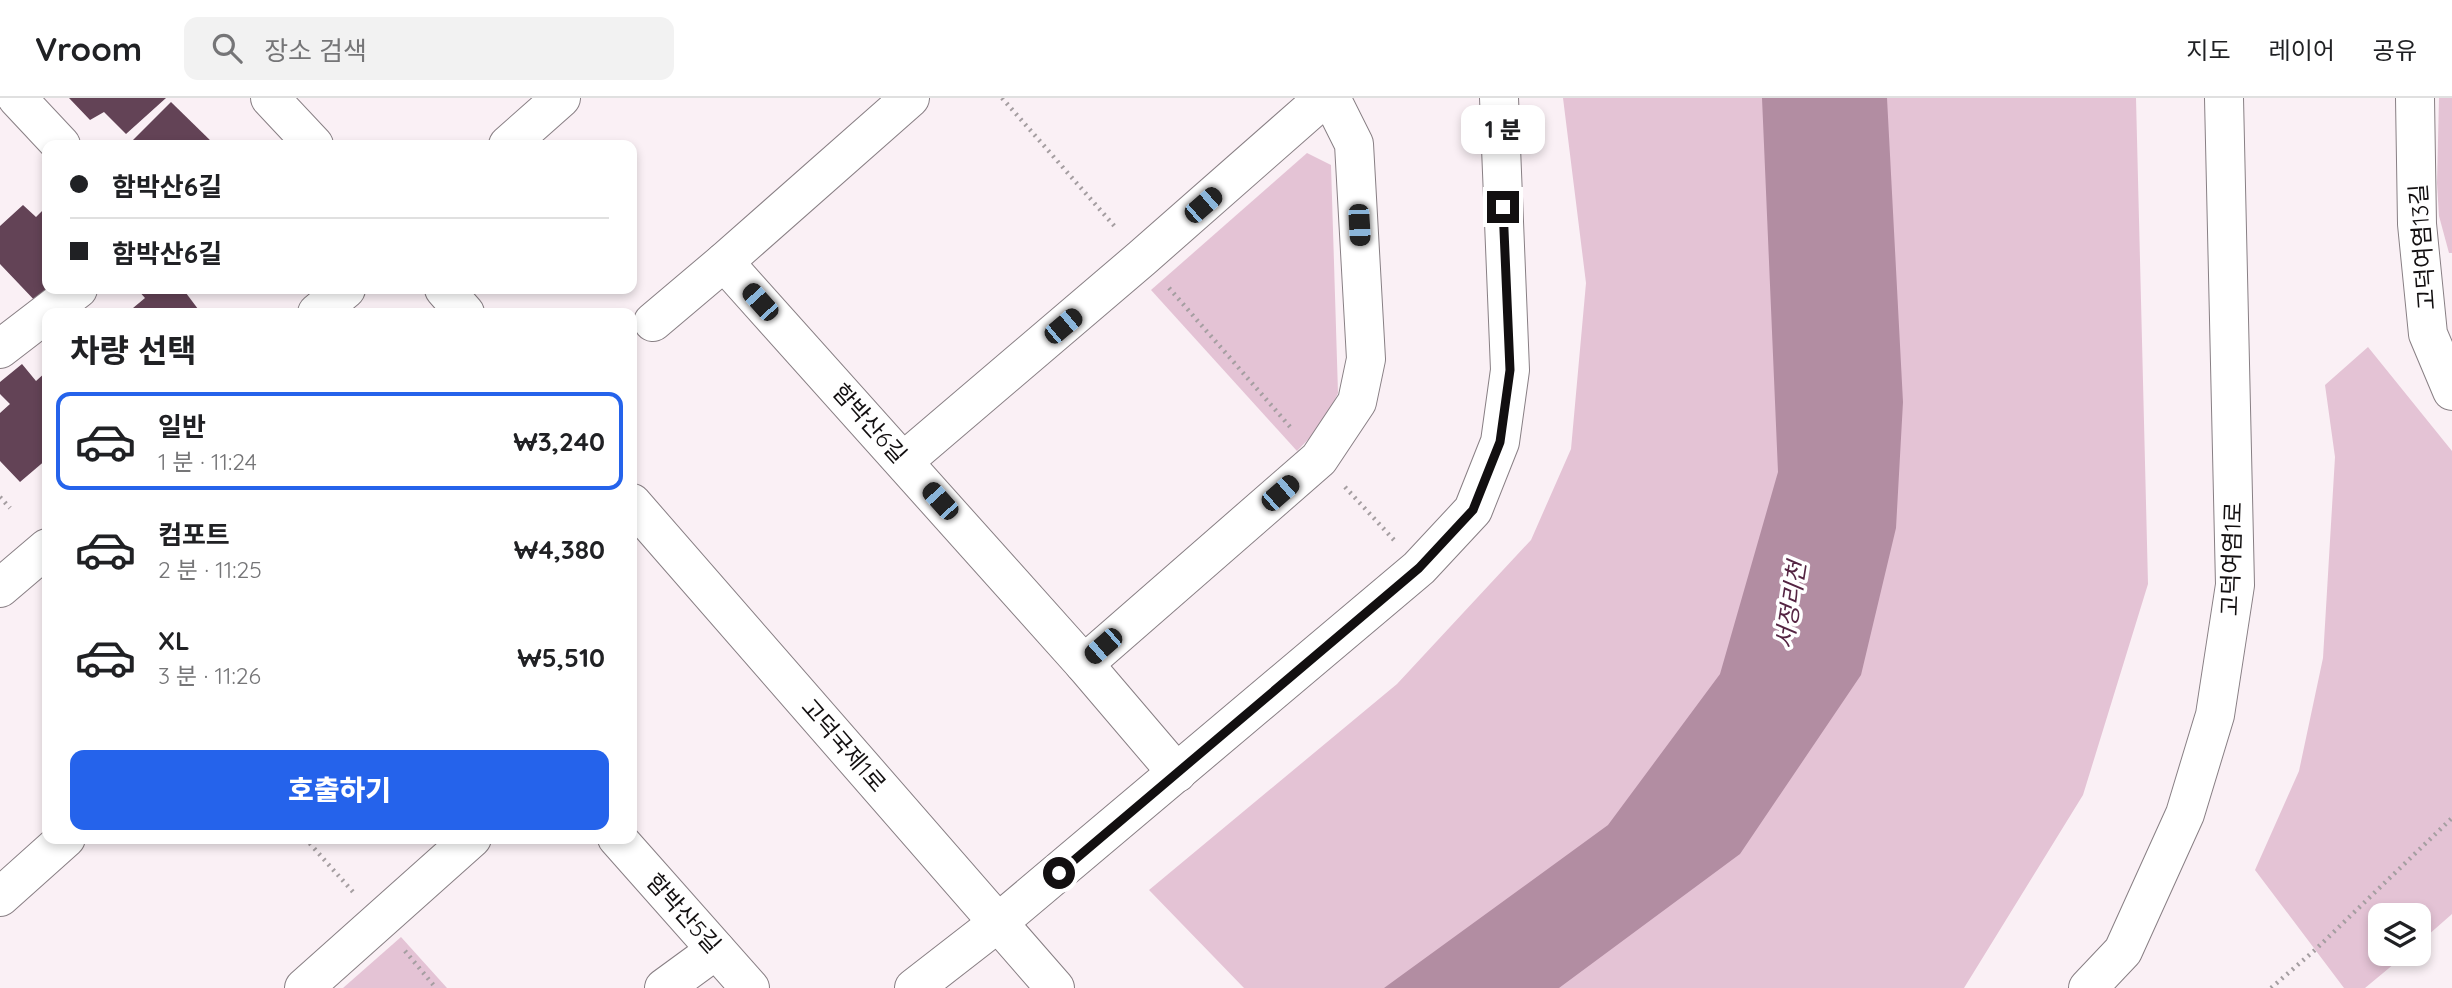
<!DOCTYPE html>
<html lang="ko">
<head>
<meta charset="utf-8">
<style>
	body { margin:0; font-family:Quicksand,"Noto Sans KR",sans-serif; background:#f2f2f2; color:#202124; height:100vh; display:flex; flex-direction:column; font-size:26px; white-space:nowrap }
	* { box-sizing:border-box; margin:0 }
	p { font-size:23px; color:#757577 }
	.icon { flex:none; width:38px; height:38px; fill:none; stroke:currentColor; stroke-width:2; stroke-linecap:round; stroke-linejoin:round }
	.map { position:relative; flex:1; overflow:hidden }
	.details { position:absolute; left:42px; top:210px; width:595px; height:536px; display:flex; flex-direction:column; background:#fff; border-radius:14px; box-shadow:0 4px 10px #0003 }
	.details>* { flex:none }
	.banner { position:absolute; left:42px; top:42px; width:595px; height:154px; border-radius:14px; box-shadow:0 4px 10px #0003; display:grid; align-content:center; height:154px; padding:0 28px; background:#fff }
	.fabs { position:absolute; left:2368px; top:805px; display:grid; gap:14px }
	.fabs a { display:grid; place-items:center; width:63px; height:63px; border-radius:14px; background:#fff; box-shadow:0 4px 10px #0003; font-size:35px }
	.end { position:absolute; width:32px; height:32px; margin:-16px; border:9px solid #120f10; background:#fff; box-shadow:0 0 0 4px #fff }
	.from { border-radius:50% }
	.bubble { position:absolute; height:49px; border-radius:14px; background:#fff; box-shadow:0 4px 10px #0003; font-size:23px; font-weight:800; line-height:49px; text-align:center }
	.car { position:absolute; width:21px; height:42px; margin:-21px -10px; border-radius:9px; box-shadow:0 0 5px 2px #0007; background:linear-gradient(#222 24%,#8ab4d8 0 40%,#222 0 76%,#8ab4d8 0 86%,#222 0) }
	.banner b { display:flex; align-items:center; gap:24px; height:66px; font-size:26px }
	.banner b+b { border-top:2px solid #e0e0e0 }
	.banner i { width:18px; height:18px; background:#202124 }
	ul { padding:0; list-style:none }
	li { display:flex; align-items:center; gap:21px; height:98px; margin:0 14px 10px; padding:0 14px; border:4px solid transparent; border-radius:14px }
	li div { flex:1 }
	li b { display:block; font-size:26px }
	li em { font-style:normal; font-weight:800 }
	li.active { border-color:#2563eb }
	li>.icon { width:63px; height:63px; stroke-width:1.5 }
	h2 { padding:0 28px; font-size:32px; line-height:84px }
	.action { display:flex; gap:14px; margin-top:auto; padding:14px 28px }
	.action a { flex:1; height:80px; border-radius:14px; background:#2563eb; color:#fff; font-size:28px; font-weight:800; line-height:80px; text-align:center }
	header { display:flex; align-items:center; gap:42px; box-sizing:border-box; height:98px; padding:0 35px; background:#fff; border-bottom:2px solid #e0e0e0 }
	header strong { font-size:33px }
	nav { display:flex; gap:38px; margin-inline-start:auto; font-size:24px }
	.search { width:490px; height:63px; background:#f2f2f2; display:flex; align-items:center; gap:18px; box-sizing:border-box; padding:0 24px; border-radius:14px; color:#757577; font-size:26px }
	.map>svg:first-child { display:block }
</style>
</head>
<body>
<header>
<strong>Vroom</strong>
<div class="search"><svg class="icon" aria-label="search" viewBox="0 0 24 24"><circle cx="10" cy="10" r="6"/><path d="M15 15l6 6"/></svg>장소 검색</div>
<nav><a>지도</a><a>레이어</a><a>공유</a></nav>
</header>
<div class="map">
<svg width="2452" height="890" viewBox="0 0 2452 890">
	<rect width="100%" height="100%" fill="#faf0f5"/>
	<g fill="#e4c3d5">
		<polygon points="1563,0 2136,0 2148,486 2083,697 1964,890 1244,890 1149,792 1397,586 1531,442 1571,351 1586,185"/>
		<polygon points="2439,0 2452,0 2452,155 2449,155 2439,118 2437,85"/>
		<polygon points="1307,55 1331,67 1338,295 1323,326 1297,353 1151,192"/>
		<polygon points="2368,249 2452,353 2452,816 2419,845 2418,817 2380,817 2380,856 2406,856 2365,890 2344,890 2255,772 2299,673 2323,560 2335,359 2325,287"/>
		<polygon points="401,839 447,890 343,890"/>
	</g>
	<polygon fill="#b28da2" points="1762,0 1887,0 1903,304 1896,430 1861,577 1740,756 1559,890 1384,890 1608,727 1720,576 1778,374"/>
	<g fill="#634356">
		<polygon points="69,0 166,0 126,36 104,14 90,22"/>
		<polygon points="171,4 215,47 132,47 130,45"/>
		<polygon points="23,107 36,119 47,108 47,191 39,207 0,166 0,128"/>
		<polygon points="137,191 183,191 201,215 127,215 145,200"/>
		<polygon points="22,266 36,283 47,273 47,361 20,384 0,363 0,315 10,306 0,296 0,284"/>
	</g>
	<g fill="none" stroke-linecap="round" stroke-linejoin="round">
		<g stroke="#887f84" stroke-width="40">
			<g id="minor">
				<polyline points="17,0 61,47"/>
				<polyline points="910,0 724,164 1084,566 1177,675"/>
				<polyline points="2415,0 2417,126 2428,236 2452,293"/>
				<polyline points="653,224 724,164"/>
				<polyline points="0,251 78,191"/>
				<polyline points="904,363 1142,160 1324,0"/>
				<polyline points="1084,566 1319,361 1357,304 1366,261 1354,46 1331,0"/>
				<polyline points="617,740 750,890"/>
				<polyline points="0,799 66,740"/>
				<polyline points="304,890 472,740"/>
				<polyline points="664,890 716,852"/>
				<polyline points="914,890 999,824 1419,470 1473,412 1500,344 1510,272 1499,0"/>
			</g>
		</g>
		<g stroke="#887f84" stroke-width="40">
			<g id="tertiary">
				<polyline points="270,0 314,47"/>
				<polyline points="508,47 561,0"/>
				<polyline points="444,191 465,215"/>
				<polyline points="317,215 346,191"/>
				<polyline points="632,405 1055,890"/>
				<polyline points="0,490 47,450"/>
				<polyline points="2088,890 2123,853 2185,716 2215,617 2235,487 2224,0"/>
			</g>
		</g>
		<g stroke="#a59ea1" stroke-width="4.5" stroke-dasharray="2 5" stroke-linecap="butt">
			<polyline points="1002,0 1117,131"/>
			<polyline points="1169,190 1292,331"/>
			<polyline points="1345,389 1394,442"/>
			<polyline points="0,399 10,410"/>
			<polyline points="305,740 353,794"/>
			<polyline points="405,853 436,890"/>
			<polyline points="2271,890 2315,852 2452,720"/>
		</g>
		<use href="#minor" stroke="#fff" stroke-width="38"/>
		<use href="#tertiary" stroke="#fff" stroke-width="38"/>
	</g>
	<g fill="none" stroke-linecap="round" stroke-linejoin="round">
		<polyline stroke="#120f10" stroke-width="9" points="1059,775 1419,470 1473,412 1500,344 1510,272 1503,109"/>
	</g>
	<g text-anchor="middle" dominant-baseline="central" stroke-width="7" stroke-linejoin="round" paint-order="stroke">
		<g font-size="23" fill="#120f10" stroke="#fff">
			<text transform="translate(2422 149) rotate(-94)">고덕여염13길</text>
			<text transform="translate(870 325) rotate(48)">함박산6길</text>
			<text transform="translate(2231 461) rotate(-88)">고덕여염1로</text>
			<text transform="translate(844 647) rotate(49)">고덕국제1로</text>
			<text transform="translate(684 815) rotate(48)">함박산5길</text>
		</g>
		<g font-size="24" font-style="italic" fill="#542442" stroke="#fff">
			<text transform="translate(1790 507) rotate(-81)">서정리천</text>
		</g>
	</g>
</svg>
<div class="fabs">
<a><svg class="icon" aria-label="layers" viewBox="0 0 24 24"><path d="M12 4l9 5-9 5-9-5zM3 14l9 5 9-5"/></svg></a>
</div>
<i class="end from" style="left:1059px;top:775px"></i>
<i class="end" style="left:1503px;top:109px"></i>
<div class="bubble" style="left:1461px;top:7px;width:84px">1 분</div>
<i class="car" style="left:1203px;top:107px;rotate:49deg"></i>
<i class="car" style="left:1359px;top:127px;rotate:177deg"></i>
<i class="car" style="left:760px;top:204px;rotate:318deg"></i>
<i class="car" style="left:1063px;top:228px;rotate:50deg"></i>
<i class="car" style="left:1280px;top:395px;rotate:49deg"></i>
<i class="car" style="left:940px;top:403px;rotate:318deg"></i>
<i class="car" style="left:1103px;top:548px;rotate:229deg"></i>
<div class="banner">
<b><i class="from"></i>함박산6길</b>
<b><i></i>함박산6길</b>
</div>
<section class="details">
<h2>차량 선택</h2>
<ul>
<li class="active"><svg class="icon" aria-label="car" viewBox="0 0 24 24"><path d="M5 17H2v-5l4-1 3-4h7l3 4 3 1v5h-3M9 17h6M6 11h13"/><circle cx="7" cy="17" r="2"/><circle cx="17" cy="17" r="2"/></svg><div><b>일반</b><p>1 분 · 11:24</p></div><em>₩3,240</em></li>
<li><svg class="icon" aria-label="car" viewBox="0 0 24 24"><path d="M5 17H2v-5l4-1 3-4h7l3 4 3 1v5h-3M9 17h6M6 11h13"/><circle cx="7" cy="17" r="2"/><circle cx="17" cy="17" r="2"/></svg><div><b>컴포트</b><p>2 분 · 11:25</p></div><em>₩4,380</em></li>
<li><svg class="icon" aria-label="car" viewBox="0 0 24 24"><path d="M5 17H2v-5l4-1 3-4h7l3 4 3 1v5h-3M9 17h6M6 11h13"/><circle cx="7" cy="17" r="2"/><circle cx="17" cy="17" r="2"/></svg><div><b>XL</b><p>3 분 · 11:26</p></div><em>₩5,510</em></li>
</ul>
<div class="action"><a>호출하기</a></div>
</section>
</div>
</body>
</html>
